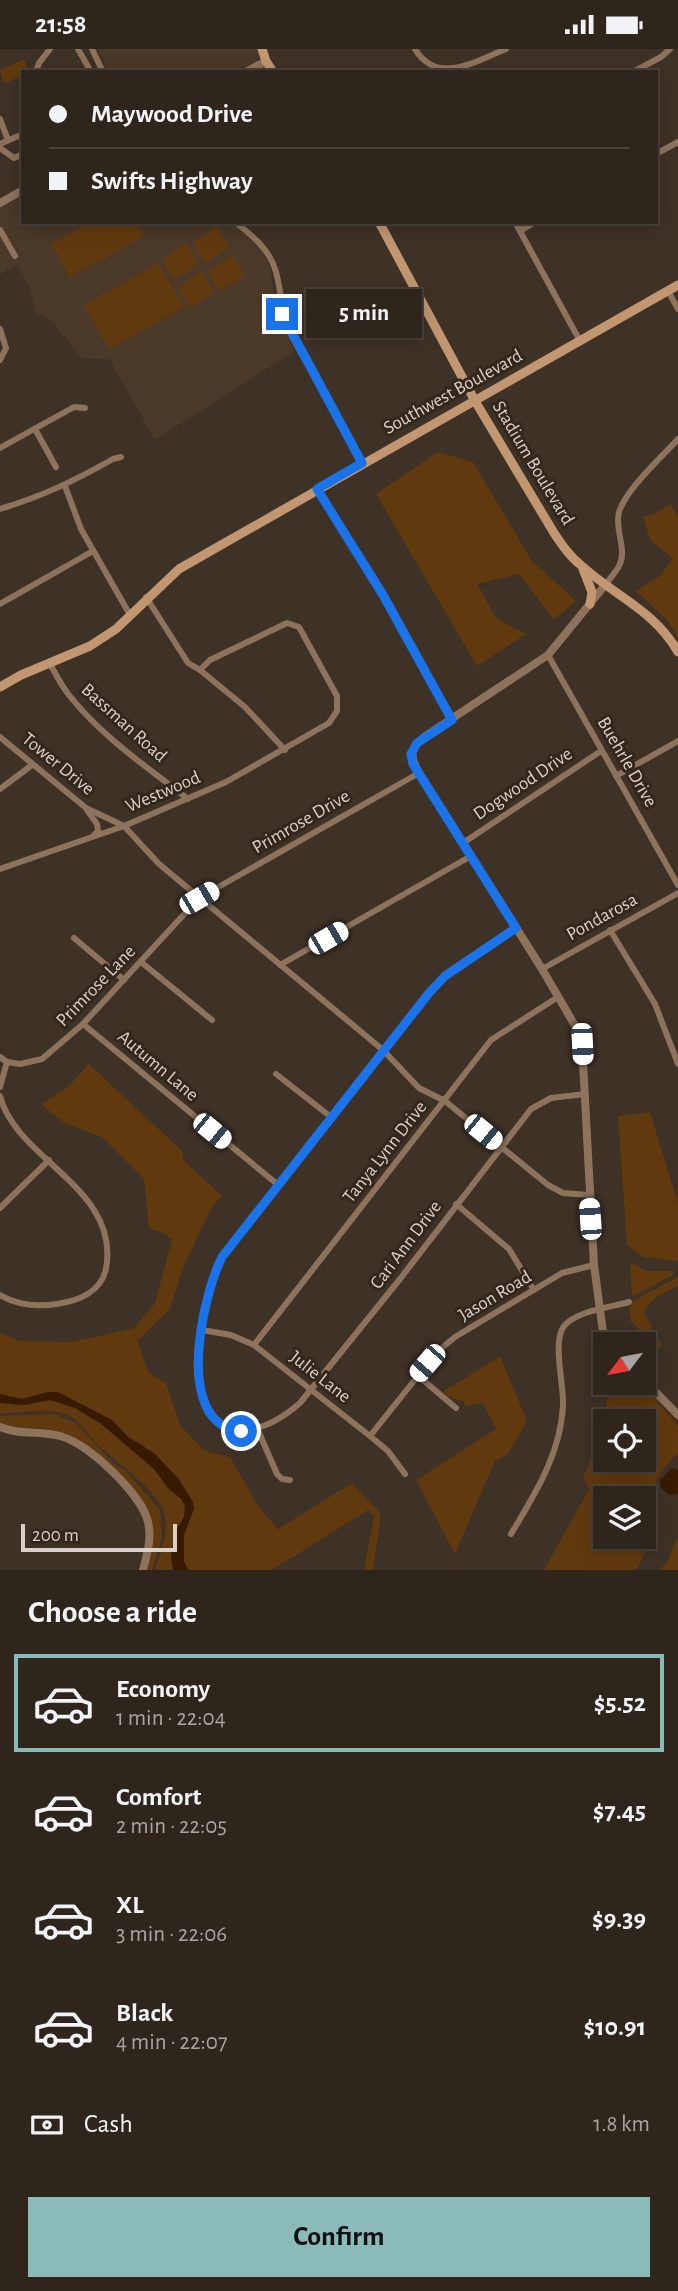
<!DOCTYPE html>
<html lang="en">
<head>
<meta charset="utf-8">
<style>
	body { margin:0; font-family:"Alegreya Sans",sans-serif; background:#3a3129; color:#f1f3f6; height:100vh; display:flex; flex-direction:column; font-size:26px; white-space:nowrap }
	* { box-sizing:border-box; margin:0 }
	p { font-size:23px; color:#a7a5a3 }
	.icon { flex:none; width:38px; height:38px; fill:none; stroke:currentColor; stroke-width:2; stroke-linecap:round; stroke-linejoin:round }
	.map { position:relative; height:1521px; overflow:hidden }
	.panel { display:flex; flex-direction:column; background:#2e251c; flex:1 }
	.panel>* { flex:none }
	.top-card { position:absolute; left:21px; top:21px; width:637px; height:154px; border-radius:0px; box-shadow:0 4px 18px #0003,0 0 0 2px #49423b; display:grid; align-content:center; height:154px; padding:0 28px; background:#2e251c }
	.needle { width:46px; rotate:238deg }
	.buttons { position:absolute; left:593px; top:1283px; display:grid; gap:14px }
	.buttons a { display:grid; place-items:center; width:63px; height:63px; border-radius:0px; background:#2e251c; box-shadow:0 4px 18px #0003,0 0 0 2px #49423b; font-size:35px }
	.scale { position:absolute; left:21px; bottom:18px; width:156px; box-sizing:border-box; padding-left:7px; border:4px solid #d9d0ca; border-top:0; font-size:19px; line-height:24px; white-space:nowrap; color:#d9d0ca; -webkit-text-stroke:5px #33271c; paint-order:stroke }
	.end { position:absolute; width:32px; height:32px; margin:-16px; border:9px solid #1a73e8; background:#fff; box-shadow:0 0 0 4px #fff }
	.from { border-radius:50% }
	.bubble { position:absolute; height:49px; border-radius:0px; background:#2e251c; box-shadow:0 4px 18px #0003,0 0 0 2px #49423b; font-size:23px; font-weight:700; line-height:49px; text-align:center }
	.car { position:absolute; width:21px; height:42px; margin:-21px -10px; border-radius:9px; box-shadow:0 0 5px 2px #0007; background:linear-gradient(#fff 24%,#345 0 40%,#fff 0 76%,#345 0 86%,#fff 0) }
	.top-card b { display:flex; align-items:center; gap:24px; height:66px; font-size:26px }
	.top-card b+b { border-top:2px solid #49423b }
	.top-card i { width:18px; height:18px; background:#f1f3f6 }
	ul { padding:0; list-style:none }
	li { display:flex; align-items:center; gap:21px; height:98px; margin:0 14px 10px; padding:0 14px; border:4px solid transparent; border-radius:0px }
	li div { flex:1 }
	li b { display:block; font-size:26px }
	li em { font-style:normal; font-weight:700 }
	li.selected { border-color:#8bbbb9 }
	li>.icon { width:63px; height:63px; stroke-width:1.5 }
	h2 { padding:0 28px; font-size:32px; line-height:84px }
	.pay { display:flex; align-items:center; gap:18px; height:77px; padding:0 28px; font-size:26px }
	.pay p { margin-inline-start:auto }
	.action { display:flex; gap:14px; margin-top:auto; padding:14px 28px }
	.action a { flex:1; height:80px; border-radius:0px; background:#8bbbb9; color:#111; font-size:28px; font-weight:700; line-height:80px; text-align:center }
	.status { display:flex; justify-content:space-between; align-items:center; height:49px; padding:0 35px; background:#2e251c; direction:ltr }
	.status svg { height:19px; fill:currentColor }
	.map>svg:first-child { display:block }
</style>
</head>
<body>
<div class="status"><b>21:58</b><svg viewBox="0 0 49 12"><path d="M0 12V9h3v3zM5 12V6h3v6zM10 12V3h3v9zM15 12V0h3v12zM26 1h20v11H26zM47 4h2v5h-2z"/></svg></div>
<div class="map">
<svg width="678" height="1521" viewBox="0 0 678 1521">
	<rect width="100%" height="100%" fill="#3e3126"/>
	<g fill="#4a3828">
		<polygon points="97,0 257,0 259,8 255,15 240,23 109,23"/>
		<polygon points="23,146 23,173 229,173 256,193 270,217 276,266 295,302 155,391 110,311 81,309 52,272 35,263 30,238 17,216 0,225 0,159"/>
	</g>
	<g fill="#61390f" fill-rule="evenodd">
		<polygon points="24,10 29,23 23,23 23,26 4,35 0,21"/>
		<polygon points="91,173 136,173 144,187 70,228 51,195"/>
		<polygon points="215,178 218,179 229,198 207,213 203,212 193,194"/>
		<polygon points="185,195 188,196 198,215 176,230 173,229 162,211"/>
		<polygon points="231,207 234,207 244,227 222,241 219,241 208,222"/>
		<polygon points="159,214 184,258 109,300 84,256"/>
		<polygon points="200,223 203,224 214,243 192,258 188,257 178,239"/>
		<polygon points="438,403 473,413 532,512 576,552 554,571 519,525 477,535 496,569 526,585 477,617 376,445"/>
		<polygon points="671,455 678,468 678,589 668,572 636,542 661,526 673,509 650,491 643,467 652,466"/>
		<polygon points="89,1015 183,1103 183,1111 222,1147 212,1158 184,1216 170,1260 137,1292 149,1324 166,1334 180,1376 205,1402 230,1408 260,1460 278,1480 352,1434 381,1465 373,1521 364,1521 374,1467 368,1461 272,1521 188,1521 184,1512 184,1486 189,1474 183,1438 178,1429 166,1417 141,1395 128,1388 112,1371 48,1343 22,1350 0,1345 0,1284 20,1292 72,1293 134,1279 155,1254 172,1191 163,1184 149,1179 144,1130 102,1088 64,1074 41,1055 69,1037"/>
		<polygon points="650,1063 678,1154 678,1212 644,1208 627,1196 618,1067"/>
		<polygon points="632,1213 645,1222 673,1222 673,1226 634,1247 632,1246 630,1219"/>
		<path d="M678 1228V1236C666 1244 647 1250 644 1265L652 1276 651 1283 662 1294V1297L654 1303 651 1323 645 1326 644 1295H633L640 1282 631 1272 629 1259 633 1252Z"/>
		<polygon points="500,1307 527,1372 508,1405 495,1412 455,1505 416,1431 496,1380 483,1354 466,1357 463,1352 449,1348 443,1343"/>
		<path d="M606 1334H641L678 1377V1404C662 1418 653 1438 644 1457V1449H606V1488H639L645 1490 644 1505 637 1521H544L589 1440 583 1429C594 1399 611 1366 606 1334ZM606 1372H644V1410H606Z"/>
		<path d="M50 1351 75 1359 100 1374 154 1420 168 1439 181 1449 186 1461C179 1484 167 1494 173 1521H155C161 1502 169 1483 164 1463 158 1443 116 1412 100 1398 88 1386 81 1371 65 1365 46 1358 20 1365 0 1364V1354L24 1356Z"/>
		<path d="M55 1365 76 1374 113 1414 126 1422 160 1461 162 1489 152 1521H148C151 1503 156 1486 150 1468 141 1440 92 1392 63 1384 42 1377 21 1382 0 1374V1367Z"/>
		<polygon points="678,1487 678,1521 659,1521 666,1515"/>
	</g>
	<g fill="#371a00">
		<polygon points="48,1343 58,1343 112,1371 128,1388 154,1404 178,1429 193,1453 194,1460 184,1486 184,1512 188,1521 173,1521 171,1505 176,1481 184,1468 185,1456 181,1450 168,1439 154,1420 100,1374 75,1359 50,1351 24,1356 0,1354 0,1345 22,1350"/>
		<polygon points="672,1419 678,1421 678,1445 670,1446 661,1439 660,1432"/>
	</g>
	<g fill="none" stroke-linecap="round" stroke-linejoin="round">
		<g stroke="#8e735c" stroke-width="6">
			<polyline points="78,0 91,23"/>
			<polyline points="92,0 103,23"/>
			<path d="M415 0C437 37 476 12 506 0"/>
			<polyline points="36,23 39,14 50,0"/>
			<polyline points="633,23 661,8 670,0"/>
			<polyline points="0,70 8,91"/>
			<polyline points="0,95 23,85"/>
			<polyline points="0,99 14,109 23,105"/>
			<polyline points="656,105 678,93"/>
			<path d="M235 173C253 187 270 201 276 223 282 244 280 261 289 282L362 414"/>
			<polyline points="515,173 580,292"/>
			<polyline points="0,181 15,207"/>
			<polyline points="520,182 535,173"/>
			<polyline points="668,242 678,260"/>
			<polyline points="0,280 6,299 0,311"/>
			<polyline points="35,380 56,418"/>
			<polyline points="0,399 74,358 85,359"/>
			<polyline points="65,437 81,480 130,566"/>
			<polyline points="317,440 383,546 452,671"/>
			<path d="M0 460C43 447 74 432 113 410L121 408"/>
			<path d="M606 535C610 529 616 523 619 517 628 501 614 480 619 463 627 439 661 409 678 390"/>
			<polyline points="146,548 188,614 200,621 245,658 285,701"/>
			<polyline points="0,555 93,502"/>
			<polyline points="548,606 678,836"/>
			<path d="M49 613C55 624 61 636 69 646 101 687 147 718 188 750"/>
			<polyline points="0,688 86,759 124,777 159,815 383,1001 419,1039 445,1052 548,1136 563,1144 589,1146"/>
			<polyline points="616,727 678,692"/>
			<polyline points="0,740 32,716"/>
			<polyline points="87,761 97,775 98,782 93,787"/>
			<polyline points="463,794 601,702"/>
			<polyline points="0,820 124,777 226,733 329,674 337,662 337,647 299,578 287,574 210,611 200,621"/>
			<path d="M516 879 445 927 429 944 222 1208C208 1235 195 1293 197 1323 198 1332 201 1341 204 1349 222 1400 269 1381 300 1354L400 1230 531 1060 551 1049 585 1045"/>
			<polyline points="610,881 655,955 678,1015"/>
			<polyline points="74,889 124,931"/>
			<polyline points="141,913 212,971"/>
			<polyline points="280,916 471,807"/>
			<polyline points="542,920 678,844"/>
			<polyline points="83,975 277,1135"/>
			<polyline points="0,1008 7,1013 20,1015 42,1010 83,975 199,849 419,724"/>
			<polyline points="276,1025 331,1068"/>
			<polyline points="0,1038 7,1013"/>
			<path d="M0 1047C16 1111 121 1139 106 1220 101 1243 78 1252 57 1255 37 1258 17 1256 0 1246"/>
			<polyline points="456,1155 509,1200 534,1241"/>
			<polyline points="0,1159 49,1111"/>
			<polyline points="202,1281 231,1286 254,1296 370,1387 388,1402 405,1425"/>
			<polyline points="254,1296 491,991 558,948"/>
			<polyline points="417,1326 456,1359"/>
			<polyline points="257,1379 277,1425 282,1430 290,1431"/>
			<polyline points="370,1387 437,1303 455,1288 562,1224 594,1216"/>
			<path d="M511 1485C535 1445 561 1404 563 1356 564 1335 552 1293 564 1277 576 1262 612 1258 629 1253"/>
		</g>
		<g stroke="#8e735c" stroke-width="8">
			<polyline points="246,23 266,12"/>
			<polyline points="0,154 23,141"/>
			<path d="M606 535 548 606 424 688C409 700 410 708 419 724L542 920 577 980 582 995 594 1216 603 1283 609 1295"/>
			<polyline points="644,1331 678,1366"/>
			<path d="M0 1378C21 1387 42 1381 63 1388 90 1396 142 1446 148 1473 152 1490 147 1505 143 1521"/>
		</g>
		<g stroke="#c19671" stroke-width="9">
			<polyline points="262,0 266,12 273,23"/>
			<path d="M379 173 475 352 554 484C562 496 570 508 582 517 616 548 654 561 678 603"/>
			<polyline points="583,520 592,543 590,555"/>
			<polyline points="0,638 21,626 90,597 116,580 179,520 678,236"/>
		</g>
	</g>
	<g fill="none" stroke-linecap="round" stroke-linejoin="round">
		<path stroke="#1a73e8" stroke-width="9" d="M241 1382C172 1376 203 1246 222 1208L429 944 445 927 516 879 413 715 411 705 417 694 452 671 383 546 317 440 362 414 282 265"/>
	</g>
	<g text-anchor="middle" dominant-baseline="central" stroke-width="6" stroke-linejoin="round" paint-order="stroke">
		<g font-size="19" fill="#d9d0ca" stroke="#33271c">
			<text transform="translate(453 343) rotate(-29)">Southwest Boulevard</text>
			<text transform="translate(533 414) rotate(59)">Stadium Boulevard</text>
			<text transform="translate(124 674) rotate(42)">Bassman Road</text>
			<text transform="translate(627 713) rotate(60)">Buehrle Drive</text>
			<text transform="translate(58 715) rotate(39)">Tower Drive</text>
			<text transform="translate(523 735) rotate(-34)">Dogwood Drive</text>
			<text transform="translate(163 743) rotate(-23)">Westwood</text>
			<text transform="translate(301 773) rotate(-30)">Primrose Drive</text>
			<text transform="translate(602 868) rotate(-29)">Pondarosa</text>
			<text transform="translate(96 937) rotate(-46)">Primrose Lane</text>
			<text transform="translate(158 1017) rotate(40)">Autumn Lane</text>
			<text transform="translate(385 1103) rotate(-52)">Tanya Lynn Drive</text>
			<text transform="translate(406 1196) rotate(-53)">Cari Ann Drive</text>
			<text transform="translate(495 1247) rotate(-31)">Jason Road</text>
			<text transform="translate(320 1328) rotate(38)">Julie Lane</text>
		</g>
	</g>
</svg>
<div class="buttons">
<a><svg class="needle" viewBox="-14 -14 28 28"><path d="M0-13l5 13h-10z" fill="#e53935"/><path d="M0 13l5-13h-10z" fill="#a7a5a3"/></svg></a>
<a><svg class="icon" aria-label="locate" viewBox="0 0 24 24"><circle cx="12" cy="12" r="6"/><path d="M12 2v4M12 18v4M2 12h4M18 12h4"/></svg></a>
<a><svg class="icon" aria-label="layers" viewBox="0 0 24 24"><path d="M12 4l9 5-9 5-9-5zM3 14l9 5 9-5"/></svg></a>
</div>
<div class="scale">200 m</div>
<i class="end from" style="left:241px;top:1382px"></i>
<i class="end" style="left:282px;top:265px"></i>
<div class="bubble" style="left:306px;top:240px;width:116px">5 min</div>
<i class="car" style="left:199px;top:849px;rotate:60deg"></i>
<i class="car" style="left:328px;top:889px;rotate:60deg"></i>
<i class="car" style="left:582px;top:995px;rotate:177deg"></i>
<i class="car" style="left:212px;top:1082px;rotate:129deg"></i>
<i class="car" style="left:483px;top:1083px;rotate:129deg"></i>
<i class="car" style="left:590px;top:1170px;rotate:356deg"></i>
<i class="car" style="left:427px;top:1314px;rotate:221deg"></i>
<div class="top-card">
<b><i class="from"></i>Maywood Drive</b>
<b><i></i>Swifts Highway</b>
</div>
</div>
<section class="panel">
<h2>Choose a ride</h2>
<ul>
<li class="selected"><svg class="icon" aria-label="car" viewBox="0 0 24 24"><path d="M5 17H2v-5l4-1 3-4h7l3 4 3 1v5h-3M9 17h6M6 11h13"/><circle cx="7" cy="17" r="2"/><circle cx="17" cy="17" r="2"/></svg><div><b>Economy</b><p>1 min · 22:04</p></div><em>$5.52</em></li>
<li><svg class="icon" aria-label="car" viewBox="0 0 24 24"><path d="M5 17H2v-5l4-1 3-4h7l3 4 3 1v5h-3M9 17h6M6 11h13"/><circle cx="7" cy="17" r="2"/><circle cx="17" cy="17" r="2"/></svg><div><b>Comfort</b><p>2 min · 22:05</p></div><em>$7.45</em></li>
<li><svg class="icon" aria-label="car" viewBox="0 0 24 24"><path d="M5 17H2v-5l4-1 3-4h7l3 4 3 1v5h-3M9 17h6M6 11h13"/><circle cx="7" cy="17" r="2"/><circle cx="17" cy="17" r="2"/></svg><div><b>XL</b><p>3 min · 22:06</p></div><em>$9.39</em></li>
<li><svg class="icon" aria-label="car" viewBox="0 0 24 24"><path d="M5 17H2v-5l4-1 3-4h7l3 4 3 1v5h-3M9 17h6M6 11h13"/><circle cx="7" cy="17" r="2"/><circle cx="17" cy="17" r="2"/></svg><div><b>Black</b><p>4 min · 22:07</p></div><em>$10.91</em></li>
</ul>
<div class="pay"><svg class="icon" aria-label="cash" viewBox="0 0 24 24"><path d="M3 7h18v10H3z"/><circle cx="12" cy="12" r="2"/></svg>Cash<p>1.8 km</p></div>
<div class="action"><a>Confirm</a></div>
</section>
</body>
</html>
